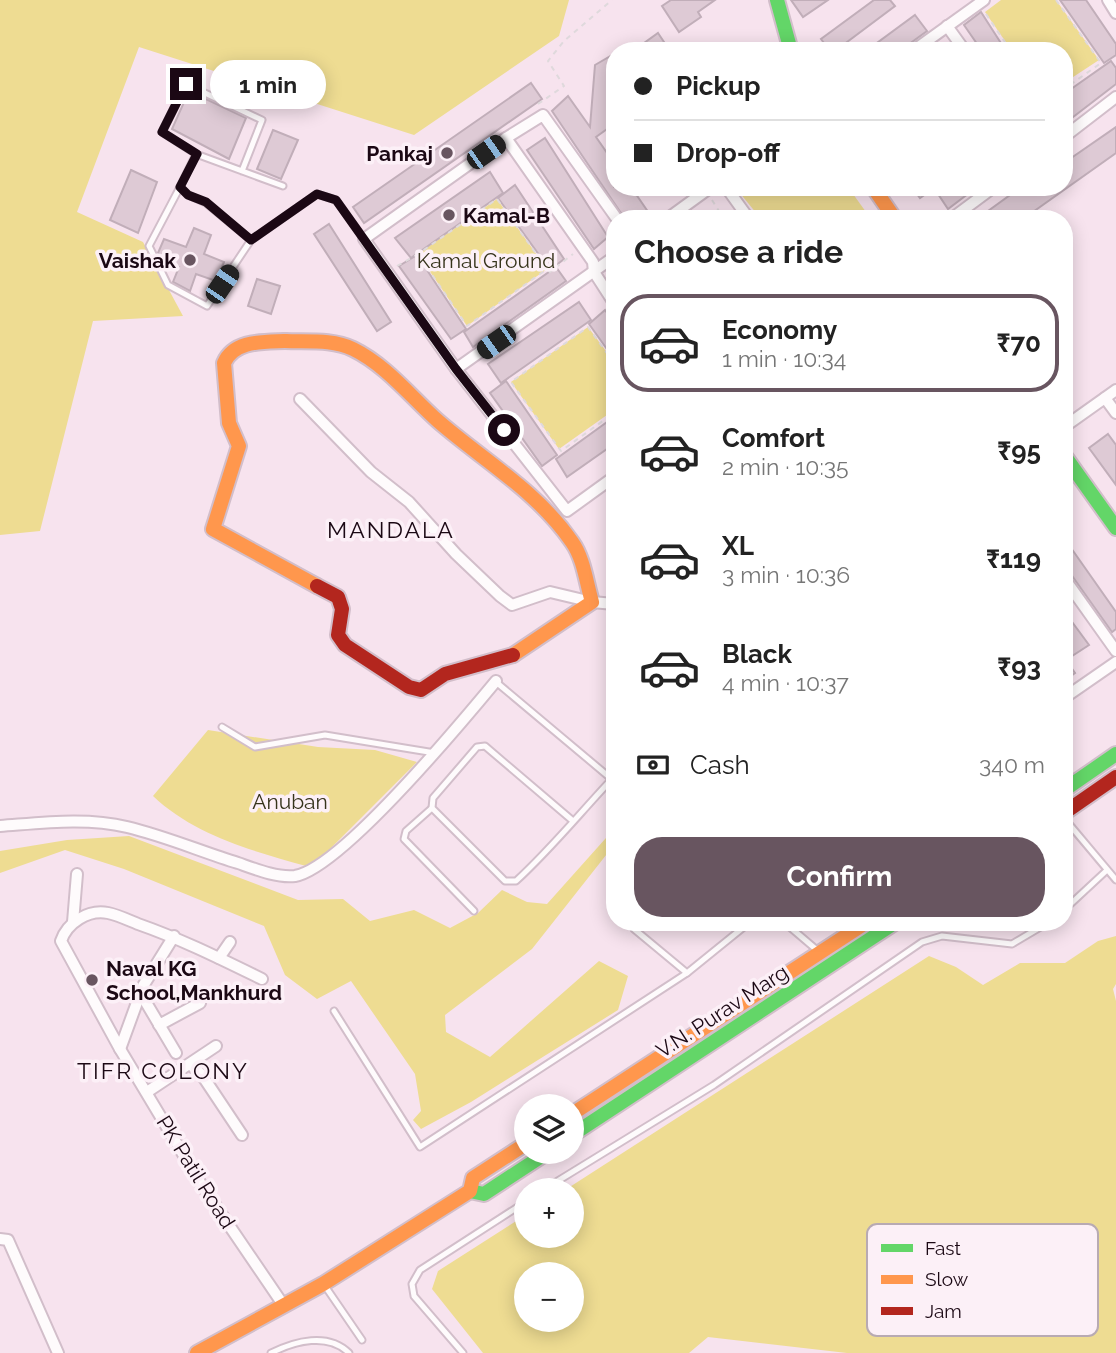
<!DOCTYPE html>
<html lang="en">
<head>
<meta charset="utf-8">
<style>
	body { margin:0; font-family:Raleway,sans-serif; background:#f2f2f2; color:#222; height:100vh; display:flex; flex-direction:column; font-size:26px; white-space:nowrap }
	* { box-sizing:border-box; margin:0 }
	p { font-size:23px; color:#767676 }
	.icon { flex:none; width:38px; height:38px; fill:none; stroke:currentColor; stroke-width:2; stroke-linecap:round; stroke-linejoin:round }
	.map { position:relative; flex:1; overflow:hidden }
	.sheet { position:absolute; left:606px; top:210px; width:467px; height:721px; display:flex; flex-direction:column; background:#fff; border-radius:28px; box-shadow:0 4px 18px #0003 }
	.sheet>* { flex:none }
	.hud { position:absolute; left:606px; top:42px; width:467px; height:154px; border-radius:28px; box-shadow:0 4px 18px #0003; display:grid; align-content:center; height:154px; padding:0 28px; background:#fff }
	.fabs { position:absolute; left:514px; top:1094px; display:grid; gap:14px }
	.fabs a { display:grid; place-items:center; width:70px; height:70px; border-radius:50%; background:#fff; box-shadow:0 4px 18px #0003; font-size:35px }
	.end { position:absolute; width:32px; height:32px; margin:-16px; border:9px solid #1b0814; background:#fff; box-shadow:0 0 0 4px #fff }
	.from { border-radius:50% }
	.bubble { position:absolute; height:49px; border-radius:24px; background:#fff; box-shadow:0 4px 18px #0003; font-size:23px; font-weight:700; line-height:49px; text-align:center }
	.car { position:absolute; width:21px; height:42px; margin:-21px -10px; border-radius:9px; box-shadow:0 0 5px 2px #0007; background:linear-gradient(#222 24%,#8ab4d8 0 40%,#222 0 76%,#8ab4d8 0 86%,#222 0) }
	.hud b { display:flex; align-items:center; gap:24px; height:66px; font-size:26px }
	.hud b+b { border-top:2px solid #e0e0e0 }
	.hud i { width:18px; height:18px; background:#222 }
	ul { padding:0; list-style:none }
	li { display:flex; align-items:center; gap:21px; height:98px; margin:0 14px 10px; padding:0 14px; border:4px solid transparent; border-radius:28px }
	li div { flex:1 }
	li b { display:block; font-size:26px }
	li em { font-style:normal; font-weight:700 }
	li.on { border-color:#685560 }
	li>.icon { width:63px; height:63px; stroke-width:1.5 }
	h2 { padding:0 28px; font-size:32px; line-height:84px }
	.pay { display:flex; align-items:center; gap:18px; height:77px; padding:0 28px; font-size:26px }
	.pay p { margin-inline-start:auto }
	.button { display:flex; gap:14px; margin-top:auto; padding:14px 28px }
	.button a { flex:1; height:80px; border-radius:28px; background:#685560; color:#fff; font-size:28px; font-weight:700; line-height:80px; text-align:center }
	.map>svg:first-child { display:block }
</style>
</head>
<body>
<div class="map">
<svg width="1116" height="1353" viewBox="0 0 1116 1353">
	<rect width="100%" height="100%" fill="#f7e3ee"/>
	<g fill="#eedc92" fill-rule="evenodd">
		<polygon points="0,0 569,0 559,36 414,135 139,47 77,212 143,242 183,316 93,321 40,531 0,535"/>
		<polygon points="1001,0 1056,0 1099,60 1064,83 1064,51 1012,51 985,12"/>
		<polygon points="735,187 848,187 871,219 761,219"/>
		<polygon points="497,199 547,269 467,326 418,254"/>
		<polygon points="588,327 614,362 614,410 559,449 511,382"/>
		<path d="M208 730 318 747 375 750 417 762 326 853 306 866C252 851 194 835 153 796Z"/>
		<polygon points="614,829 614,845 532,949 445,1015 446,1032 490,1057 599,961 628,976 618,1010 471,1102 421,1129 413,1120 421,1111 415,1074 351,981 317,999 285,975 264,926 124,869 65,850 0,873 0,851 67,840 129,836 298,900 343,899 370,921 414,910 450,928 478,913 502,890 527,902 547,904"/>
		<path d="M1116 936V984L1113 989 1116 1001V1353H847L708 1337 689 1353H483L432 1289 438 1271 527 1214V1236H572V1190H565L929 956 956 967 983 985 1020 963H1065L1098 941ZM527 1274H572V1320H527Z"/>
	</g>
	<g fill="#decad5" stroke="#c1aeb9" stroke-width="2">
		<polygon points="671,0 715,0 698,12 701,17 679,32 662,6"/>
		<polygon points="791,0 828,0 803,17"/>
		<polygon points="874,0 890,0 895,6 835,51 830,51 821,39"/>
		<polygon points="1060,0 1086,0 1116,44 1116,55 1104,63"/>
		<polygon points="981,12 1006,51 982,51 964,25"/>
		<polygon points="915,15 927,31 908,45 905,51 866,51"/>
		<polygon points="658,33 670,51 633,51"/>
		<polygon points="614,54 614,124 596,137 614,163 614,187 631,187 653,219 625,219 552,111 568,96 590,127 595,65"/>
		<polygon points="1111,61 1116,68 1116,84 1064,124 1064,94"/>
		<polygon points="531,83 542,99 364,223 353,207"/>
		<polygon points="189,91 246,118 229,159 172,129"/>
		<polygon points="1116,127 1116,153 1023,219 977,219 1021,187 1064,187 1064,163"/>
		<polygon points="273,130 298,140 281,179 257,169"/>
		<polygon points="545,138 608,237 594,249 527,150"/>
		<polygon points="131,170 157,182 138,233 110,220"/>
		<polygon points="490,172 503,193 411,258 395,238"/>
		<polygon points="515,185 564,259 550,270 498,198"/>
		<polygon points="912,187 977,187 948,209 934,188 920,198"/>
		<polygon points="329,224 391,322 377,331 314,234"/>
		<polygon points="194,228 211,235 204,254 224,262 216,281 196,274 190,291 173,282 179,267 162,260 158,253 164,239 186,247"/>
		<polygon points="417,255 466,329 451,339 399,266"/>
		<polygon points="556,267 566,281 473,347 464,332"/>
		<polygon points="257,279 280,286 271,314 248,306"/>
		<polygon points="579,302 591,320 501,383 488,364"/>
		<polygon points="605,310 614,323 614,359 589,324"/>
		<polygon points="506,381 557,455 542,466 490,393"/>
		<polygon points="614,417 614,444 567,477 556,459"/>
		<polygon points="1108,434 1116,445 1116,485 1089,448"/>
		<polygon points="1064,538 1116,612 1116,629 1112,632 1070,573 1064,569"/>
		<polygon points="1064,611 1089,645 1066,660 1075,673 1064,681"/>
	</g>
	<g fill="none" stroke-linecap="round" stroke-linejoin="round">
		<g stroke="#d2beca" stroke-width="9">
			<g id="lane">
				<polyline points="196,154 180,187 188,195 206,203 251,240 317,194 336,200 364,239"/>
				<polyline points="242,171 262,120 186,84 162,132 196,154 283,186"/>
				<polyline points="180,187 149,246 168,285 207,306 251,240"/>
				<polyline points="496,682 614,781"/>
				<polyline points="222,727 255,747 325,735 435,753"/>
				<polyline points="432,808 406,831 404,839 474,911"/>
				<polyline points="1064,818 1116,880"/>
				<path d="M573 821 485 746 477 747 433 798 432 808 505 881H516C550 850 580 813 612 779"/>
				<polyline points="1064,910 1106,871"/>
				<polyline points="784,922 818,951"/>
				<polyline points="634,929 687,973 750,922"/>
				<polyline points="334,1011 420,1147 687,973"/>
				<polyline points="543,1190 714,1085 922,942 942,936 1012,944 1049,922"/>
				<polyline points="325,1286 362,1340"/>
				<path d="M271 1353C295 1341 328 1332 349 1353"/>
				<polyline points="463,1353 414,1296 412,1284 420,1270 527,1201"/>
			</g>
		</g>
		<g stroke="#d2beca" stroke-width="14">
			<g id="street">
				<polyline points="1108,0 1116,13"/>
				<polyline points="947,26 965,51"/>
				<polyline points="913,51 984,0"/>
				<polyline points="1064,137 1116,97"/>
				<polyline points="506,138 593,262 594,272 614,303"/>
				<polyline points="726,187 749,219"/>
				<polyline points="667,219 711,187"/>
				<polyline points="951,219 994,187"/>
				<polyline points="456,369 614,257"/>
				<polyline points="1105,398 1116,413"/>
				<polyline points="300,399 371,472 409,502 456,554 500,596 512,605 550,592 592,602 614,604"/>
				<polyline points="1064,427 1116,390"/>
				<polyline points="614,477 567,511 456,369 364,239 506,138 543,115 617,219"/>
				<polyline points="1064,578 1116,651"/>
				<polyline points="1064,698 1116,662"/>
				<path d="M0 826C41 823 86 817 127 827 165 836 202 852 238 863 255 869 277 878 295 876 341 868 462 722 496 681"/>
				<polyline points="73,922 77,874"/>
				<polyline points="219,958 230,942"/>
				<path d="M262 979C221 959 181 939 138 924 128 920 118 915 108 913 88 909 67 923 61 941L120 1049 201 1184 284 1306"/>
				<polyline points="141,994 176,1053"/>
				<polyline points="159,1025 200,1003"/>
				<polyline points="120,1049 143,986 174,936"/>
				<polyline points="190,1064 202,1075 242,1135"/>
				<polyline points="147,1092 216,1046"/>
				<polyline points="0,1239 8,1240 58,1353"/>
			</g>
		</g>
		<g stroke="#d2beca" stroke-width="18">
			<g id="fast">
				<polyline points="777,0 791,51"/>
				<polyline points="1064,455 1116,528"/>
				<polyline points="1064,790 1116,754"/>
				<polyline points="572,1135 896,922"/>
				<polyline points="470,1191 484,1194 548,1152"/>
			</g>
		</g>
		<g stroke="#d2beca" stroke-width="18">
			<g id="slow">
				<polyline points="873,187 895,219"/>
				<path d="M285 341C308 342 332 339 353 349 386 365 411 397 438 421 484 461 537 491 572 542 584 559 586 582 592 602L513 655"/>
				<path d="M285 341C263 342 234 340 224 363L229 423 239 446 213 529 317 586"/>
				<polyline points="572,1114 867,922"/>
				<polyline points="197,1353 323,1284 470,1191 473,1178 527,1143"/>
			</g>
		</g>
		<g stroke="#d2beca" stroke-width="18">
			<g id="jam">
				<polyline points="317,586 338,597 342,609 338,635 345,645 409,687 421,690 445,674 513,655"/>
				<polyline points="1064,813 1116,777"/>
			</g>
		</g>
		<g stroke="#dfd9dc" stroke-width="2" stroke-dasharray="5 5" stroke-linecap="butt">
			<polyline points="1056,0 1101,63 1064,89"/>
			<polyline points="986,14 1011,51"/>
			<polyline points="538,104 564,86 548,61 564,41 612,0"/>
			<polyline points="712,200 724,219"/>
			<polyline points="397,266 418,254 467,326 547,269 497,199 418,254"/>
			<polyline points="548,270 550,272 573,254"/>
			<polyline points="614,363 588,327 511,382 561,451 614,413"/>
			<polyline points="1064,647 1064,649"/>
		</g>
		<use href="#lane" stroke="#fefbfc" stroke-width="5"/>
		<use href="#street" stroke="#fefbfc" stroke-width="10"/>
		<use href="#fast" stroke="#63d668" stroke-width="14"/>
		<use href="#slow" stroke="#ff974d" stroke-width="14"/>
		<use href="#jam" stroke="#b3261e" stroke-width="14"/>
	</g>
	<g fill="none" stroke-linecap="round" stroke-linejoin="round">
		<polyline stroke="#1b0814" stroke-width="9" points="186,84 162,132 197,154 180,187 188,195 206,202 251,240 317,194 336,200 456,369 504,430"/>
	</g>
	<g fill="#685560" stroke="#fcf0f7" stroke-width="2.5">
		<circle cx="447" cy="153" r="7"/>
		<circle cx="449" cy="215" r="7"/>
		<circle cx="190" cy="260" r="7"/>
		<circle cx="92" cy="980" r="7"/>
	</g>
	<g text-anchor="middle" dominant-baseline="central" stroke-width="7" stroke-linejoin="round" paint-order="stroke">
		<g font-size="21" font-weight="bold" fill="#1b0814" stroke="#fcf0f7" text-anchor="end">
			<text x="433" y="153">Pankaj</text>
			<text x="463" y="215" text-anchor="start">Kamal-B</text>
			<text x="176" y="260">Vaishak</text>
			<text x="106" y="968" text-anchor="start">Naval KG<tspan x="106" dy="24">School,Mankhurd</tspan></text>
		</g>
		<g font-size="21" fill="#36331b" stroke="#fcf0f7">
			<text x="486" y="260">Kamal Ground</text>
			<text x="290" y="801">Anuban</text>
		</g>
		<g font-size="21" fill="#1b0814" stroke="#fcf0f7">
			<text transform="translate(722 1011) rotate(-33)">V.N. Purav Marg</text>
			<text transform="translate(196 1172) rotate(58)">PK Patil Road</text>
		</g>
		<g font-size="23" letter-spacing="2" fill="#1b0814" stroke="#fcf0f7">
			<text x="391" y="529">MANDALA</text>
			<text x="163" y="1070">TIFR COLONY</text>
		</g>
	</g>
	<rect x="867" y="1224" width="231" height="112" rx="10" fill="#fcf0f7" stroke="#b8aab3" stroke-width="2"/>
	<rect x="881" y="1244" width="32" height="8" fill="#63d668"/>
	<rect x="881" y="1275" width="32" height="9" fill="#ff974d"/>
	<rect x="881" y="1307" width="32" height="8" fill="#b3261e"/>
	<g font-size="19" fill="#1b0814">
		<text x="925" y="1255">Fast</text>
		<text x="925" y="1286">Slow</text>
		<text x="925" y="1318">Jam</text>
	</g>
</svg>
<div class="fabs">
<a><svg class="icon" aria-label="layers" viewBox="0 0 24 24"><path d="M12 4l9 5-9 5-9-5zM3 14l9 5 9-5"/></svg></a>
<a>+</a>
<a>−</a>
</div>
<i class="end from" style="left:504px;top:430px"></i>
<i class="end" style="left:186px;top:84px"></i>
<div class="bubble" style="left:210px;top:60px;width:116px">1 min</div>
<i class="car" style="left:486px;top:152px;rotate:55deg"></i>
<i class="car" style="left:222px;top:284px;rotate:34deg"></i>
<i class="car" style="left:496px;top:342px;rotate:235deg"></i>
<div class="hud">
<b><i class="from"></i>Pickup</b>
<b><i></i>Drop-off</b>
</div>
<section class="sheet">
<h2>Choose a ride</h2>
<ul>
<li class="on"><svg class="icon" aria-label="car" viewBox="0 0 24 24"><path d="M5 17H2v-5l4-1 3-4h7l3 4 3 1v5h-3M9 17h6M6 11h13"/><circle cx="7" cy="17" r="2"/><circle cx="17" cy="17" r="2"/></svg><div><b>Economy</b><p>1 min · 10:34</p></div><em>₹70</em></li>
<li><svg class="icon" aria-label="car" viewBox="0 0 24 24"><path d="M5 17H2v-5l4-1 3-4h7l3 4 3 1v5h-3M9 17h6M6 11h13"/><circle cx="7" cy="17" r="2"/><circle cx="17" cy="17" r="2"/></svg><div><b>Comfort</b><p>2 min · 10:35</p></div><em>₹95</em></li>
<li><svg class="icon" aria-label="car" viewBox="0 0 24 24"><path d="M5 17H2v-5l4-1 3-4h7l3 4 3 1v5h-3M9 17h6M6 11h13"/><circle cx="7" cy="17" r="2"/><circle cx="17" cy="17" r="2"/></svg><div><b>XL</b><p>3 min · 10:36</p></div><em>₹119</em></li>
<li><svg class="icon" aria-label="car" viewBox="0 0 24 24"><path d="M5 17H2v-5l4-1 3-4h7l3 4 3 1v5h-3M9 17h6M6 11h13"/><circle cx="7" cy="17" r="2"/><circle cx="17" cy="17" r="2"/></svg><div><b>Black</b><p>4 min · 10:37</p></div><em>₹93</em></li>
</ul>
<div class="pay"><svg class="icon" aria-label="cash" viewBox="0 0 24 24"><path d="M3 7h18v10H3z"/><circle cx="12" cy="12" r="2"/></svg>Cash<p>340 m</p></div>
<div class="button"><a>Confirm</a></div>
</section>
</div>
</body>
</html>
